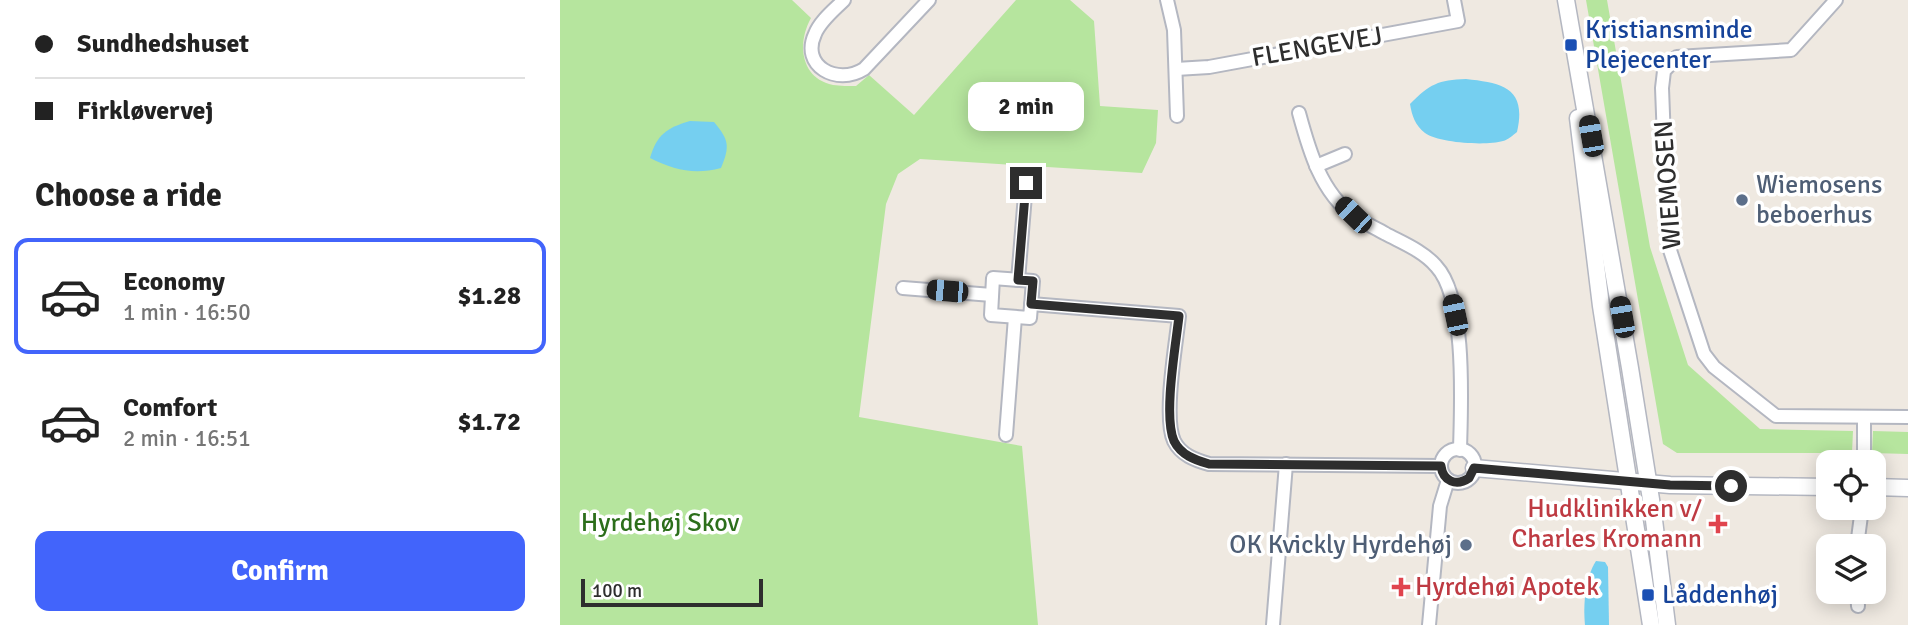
<!DOCTYPE html>
<html lang="en">
<head>
<meta charset="utf-8">
<style>
	body { margin:0; font-family:Signika,sans-serif; background:#f2f2f2; color:#222; height:100vh; display:flex; flex-direction:column; font-size:26px; white-space:nowrap }
	* { box-sizing:border-box; margin:0 }
	p { font-size:23px; color:#767676 }
	.icon { flex:none; width:38px; height:38px; fill:none; stroke:currentColor; stroke-width:2; stroke-linecap:round; stroke-linejoin:round }
	.map { position:relative; flex:1; overflow:hidden }
	.panel { display:flex; flex-direction:column; background:#fff; width:560px }
	.panel>* { flex:none }
	.hud { display:grid; align-content:center; height:154px; padding:0 35px; background:#fff }
	.buttons { position:absolute; left:1256px; top:450px; display:grid; gap:14px }
	.buttons a { display:grid; place-items:center; width:70px; height:70px; border-radius:14px; background:#fff; box-shadow:0 4px 18px #0003; font-size:35px }
	.scale { position:absolute; left:21px; bottom:18px; width:182px; box-sizing:border-box; padding-left:7px; border:4px solid #2e2e2e; border-top:0; font-size:19px; line-height:24px; white-space:nowrap; color:#2e2e2e; -webkit-text-stroke:5px #fff; paint-order:stroke }
	.end { position:absolute; width:32px; height:32px; margin:-16px; border:9px solid #2e2e2e; background:#fff; box-shadow:0 0 0 4px #fff }
	.from { border-radius:50% }
	.bubble { position:absolute; height:49px; border-radius:14px; background:#fff; box-shadow:0 4px 18px #0003; font-size:23px; font-weight:800; line-height:49px; text-align:center }
	.car { position:absolute; width:21px; height:42px; margin:-21px -10px; border-radius:9px; box-shadow:0 0 5px 2px #0007; background:linear-gradient(#222 24%,#8ab4d8 0 40%,#222 0 76%,#8ab4d8 0 86%,#222 0) }
	.hud b { display:flex; align-items:center; gap:24px; height:66px; font-size:26px }
	.hud b+b { border-top:2px solid #e0e0e0 }
	.hud i { width:18px; height:18px; background:#222 }
	ul { padding:0; list-style:none }
	li { display:flex; align-items:center; gap:21px; height:116px; margin:0 14px 10px; padding:0 21px; border:4px solid transparent; border-radius:14px }
	li div { flex:1 }
	li b { display:block; font-size:26px }
	li em { font-style:normal; font-weight:800 }
	li.on { border-color:#4264fb }
	li>.icon { width:63px; height:63px; stroke-width:1.5 }
	h2 { padding:0 35px; font-size:32px; line-height:84px }
	.cta { display:flex; gap:14px; margin-top:auto; padding:14px 35px }
	.cta a { flex:1; height:80px; border-radius:14px; background:#4264fb; color:#fff; font-size:28px; font-weight:800; line-height:80px; text-align:center }
	main { display:flex; flex:1; min-height:0 }
	.map>svg:first-child { display:block }
</style>
</head>
<body>
<main>
<section class="panel">
<div class="hud">
<b><i class="from"></i>Sundhedshuset</b>
<b><i></i>Firkløvervej</b>
</div>
<h2>Choose a ride</h2>
<ul>
<li class="on"><svg class="icon" aria-label="car" viewBox="0 0 24 24"><path d="M5 17H2v-5l4-1 3-4h7l3 4 3 1v5h-3M9 17h6M6 11h13"/><circle cx="7" cy="17" r="2"/><circle cx="17" cy="17" r="2"/></svg><div><b>Economy</b><p>1 min · 16:50</p></div><em>$1.28</em></li>
<li><svg class="icon" aria-label="car" viewBox="0 0 24 24"><path d="M5 17H2v-5l4-1 3-4h7l3 4 3 1v5h-3M9 17h6M6 11h13"/><circle cx="7" cy="17" r="2"/><circle cx="17" cy="17" r="2"/></svg><div><b>Comfort</b><p>2 min · 16:51</p></div><em>$1.72</em></li>
</ul>
<div class="cta"><a>Confirm</a></div>
</section>
<div class="map">
<svg width="1348" height="625" viewBox="0 0 1348 625">
	<rect width="100%" height="100%" fill="#efe9e1"/>
	<g fill="#b6e59e">
		<path d="M0 0H232L251 18C237 43 240 78 273 85 280 86 289 86 296 86L309 75 354 115 456 0H510L534 21 540 106 598 110 596 143 582 173 360 159 338 174 326 204 299 417 462 446 478 625H0Z"/>
		<polygon points="1026,0 1047,0 1090,247 1128,365 1200,429 1293,431 1292,453 1117,453 1103,444"/>
		<polygon points="1313,431 1348,432 1348,454 1312,453"/>
	</g>
	<g fill="#75cff0">
		<path d="M906 79C943 83 967 88 957 132 953 135 948 140 943 141 926 146 879 143 865 133 855 125 852 116 850 104 870 84 878 80 906 79Z"/>
		<path d="M130 121 154 122C169 140 170 146 161 168 134 175 114 170 90 158 97 134 107 128 130 121Z"/>
		<path d="M1036 561 1045 562 1048 567 1049 625H1025C1023 605 1025 578 1036 561Z"/>
	</g>
	<g fill="none" stroke-linecap="round" stroke-linejoin="round">
		<g stroke="#b4b7c1" stroke-width="16">
			<g id="minor">
				<path d="M284 0C274 10 260 21 255 34 240 66 277 86 304 69L369 0"/>
				<polyline points="607,0 614,30 617,116"/>
				<polyline points="1276,0 1231,50 1117,57 1104,71 1102,88 1108,244 1144,354 1154,367 1216,416 1348,417"/>
				<polyline points="616,69 649,67 898,21 894,0"/>
				<path d="M739 113C749 150 761 193 794 216 804 223 816 228 826 234 843 243 863 251 876 266 907 299 901 406 900 450"/>
				<polyline points="756,166 785,154"/>
				<polygon points="433,278 473,281 470,318 431,315"/>
				<polyline points="458,280 466,183"/>
				<polyline points="343,288 432,295"/>
				<path d="M471 304 619 316C616 344 603 417 614 441 621 455 635 460 649 464L881 466"/>
				<polyline points="1304,417 1304,462"/>
				<polyline points="446,435 455,317"/>
				<circle cx="898" cy="466" r="17"/>
				<polyline points="1297,546 1302,508"/>
				<polyline points="1297,592 1298,606"/>
				<polyline points="713,625 726,464"/>
				<polyline points="869,625 880,506 888,480"/>
			</g>
		</g>
		<g stroke="#b4b7c1" stroke-width="19">
			<g id="tertiary">
				<polyline points="1006,0 1070,368 1093,512 1107,625"/>
				<polyline points="1018,118 1041,306 1091,625"/>
				<polyline points="914,468 1110,485 1269,487"/>
				<polyline points="1314,487 1348,488"/>
			</g>
		</g>
		<use href="#minor" stroke="#fff" stroke-width="12"/>
		<use href="#tertiary" stroke="#fff" stroke-width="16"/>
	</g>
	<g fill="none" stroke-linecap="round" stroke-linejoin="round">
		<path stroke="#2e2e2e" stroke-width="9" d="M466 183 458 280 473 281 471 304 619 316C616 344 603 416 614 441 621 455 635 460 649 464L881 466C883 481 896 487 909 478L914 468 1110 485 1171 486"/>
	</g>
	<g fill="#1a4fb4" stroke="#fff" stroke-width="2.5">
		<rect x="1004" y="38" width="14" height="14" rx="3.5"/>
		<rect x="1081" y="588" width="14" height="14" rx="3.5"/>
	</g>
	<g fill="#5c6f8a" stroke="#fff" stroke-width="2.5">
		<circle cx="1182" cy="200" r="7"/>
		<circle cx="906" cy="545" r="7"/>
	</g>
	<g fill="#e0444e" stroke="#fff" stroke-width="2.5">
		<path d="M1154.5 513.5h7v7h7v7h-7v7h-7v-7h-7v-7h7z"/>
		<path d="M837.5 576.5h7v7h7v7h-7v7h-7v-7h-7v-7h7z"/>
	</g>
	<g text-anchor="middle" dominant-baseline="central" stroke-width="7" stroke-linejoin="round" paint-order="stroke">
		<g font-size="26" fill="#164399" stroke="#fff" text-anchor="start">
			<text x="1025" y="30">Kristiansminde<tspan x="1025" dy="30">Plejecenter</tspan></text>
			<text x="1102" y="595">Låddenhøj</text>
		</g>
		<g font-size="26" fill="#2e2e2e" stroke="#fff">
			<text transform="translate(757 47) rotate(-10)">FLENGEVEJ</text>
			<text transform="translate(1108 185) rotate(-94)">WIEMOSEN</text>
		</g>
		<g font-size="26" fill="#4e5e75" stroke="#fff" text-anchor="start">
			<text x="1196" y="185">Wiemosens<tspan x="1196" dy="30">beboerhus</tspan></text>
			<text x="892" y="545" text-anchor="end">OK Kvickly Hyrdehøj</text>
		</g>
		<g font-size="26" fill="#be3a42" stroke="#fff" text-anchor="end">
			<text x="1142" y="509">Hudklinikken v/<tspan x="1142" dy="30">Charles Kromann</tspan></text>
			<text x="855" y="587" text-anchor="start">Hyrdehøi Apotek</text>
		</g>
		<g font-size="26" fill="#2c6e1b" stroke="#fff">
			<text x="100" y="523">Hyrdehøj Skov</text>
		</g>
	</g>
</svg>
<div class="buttons">
<a><svg class="icon" aria-label="locate" viewBox="0 0 24 24"><circle cx="12" cy="12" r="6"/><path d="M12 2v4M12 18v4M2 12h4M18 12h4"/></svg></a>
<a><svg class="icon" aria-label="layers" viewBox="0 0 24 24"><path d="M12 4l9 5-9 5-9-5zM3 14l9 5 9-5"/></svg></a>
</div>
<div class="scale">100 m</div>
<i class="end from" style="left:1171px;top:486px"></i>
<i class="end" style="left:466px;top:183px"></i>
<div class="bubble" style="left:408px;top:82px;width:116px">2 min</div>
<i class="car" style="left:1031px;top:136px;rotate:350deg"></i>
<i class="car" style="left:793px;top:215px;rotate:314deg"></i>
<i class="car" style="left:387px;top:291px;rotate:275deg"></i>
<i class="car" style="left:895px;top:315px;rotate:348deg"></i>
<i class="car" style="left:1062px;top:317px;rotate:350deg"></i>
</div>
</main>
</body>
</html>
